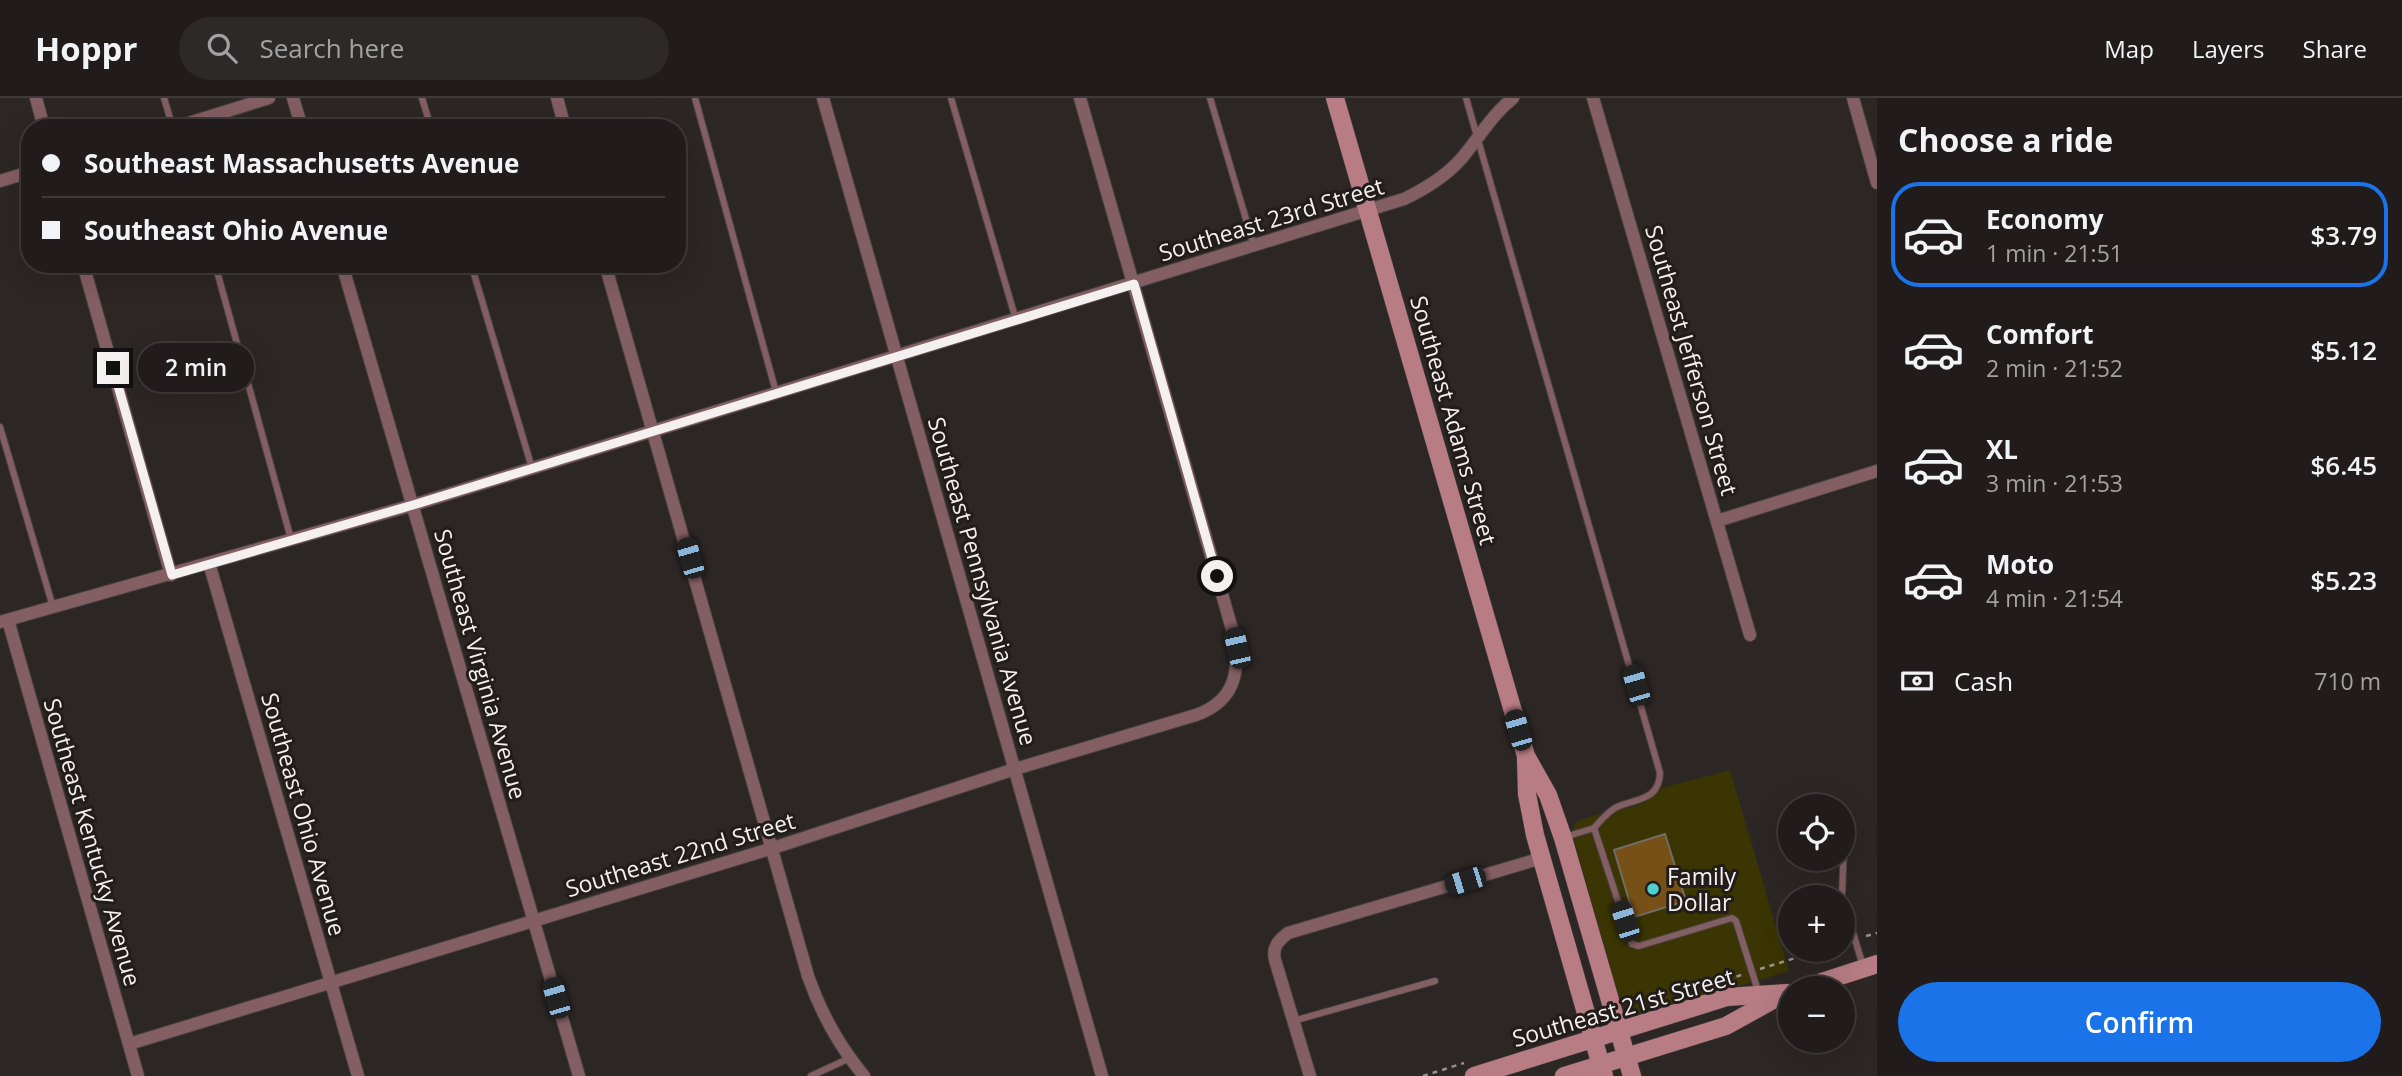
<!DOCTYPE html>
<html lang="en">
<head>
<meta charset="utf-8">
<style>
	body { margin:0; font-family:"Open Sans",sans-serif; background:#2d2928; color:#f1f3f6; height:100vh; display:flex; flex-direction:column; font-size:26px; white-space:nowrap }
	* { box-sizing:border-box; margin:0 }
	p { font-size:23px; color:#a2a1a3 }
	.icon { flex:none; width:38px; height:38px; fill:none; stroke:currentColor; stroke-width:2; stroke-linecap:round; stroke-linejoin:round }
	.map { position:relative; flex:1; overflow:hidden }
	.drawer { display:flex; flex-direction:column; background:#211c1b; width:525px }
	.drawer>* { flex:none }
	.banner { position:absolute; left:21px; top:21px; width:665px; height:154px; border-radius:28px; box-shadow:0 7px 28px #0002,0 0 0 2px #3e3a3a; display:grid; align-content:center; height:154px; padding:0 21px; background:#211c1b }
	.fabs { position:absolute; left:1778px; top:696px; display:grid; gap:14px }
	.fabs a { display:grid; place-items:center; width:77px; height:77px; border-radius:50%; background:#211c1b; box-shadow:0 7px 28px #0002,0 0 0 2px #3e3a3a; font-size:35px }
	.end { position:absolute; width:32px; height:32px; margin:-16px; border:9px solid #f4f0ef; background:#111; box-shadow:0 0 0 4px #111 }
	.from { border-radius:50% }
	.bubble { position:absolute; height:49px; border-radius:24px; background:#211c1b; box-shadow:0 7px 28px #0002,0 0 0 2px #3e3a3a; font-size:23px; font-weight:600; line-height:49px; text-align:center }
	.car { position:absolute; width:21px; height:42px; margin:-21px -10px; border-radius:9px; box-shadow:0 0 5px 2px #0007; background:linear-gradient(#222 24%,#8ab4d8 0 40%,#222 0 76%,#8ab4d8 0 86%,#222 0) }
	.banner b { display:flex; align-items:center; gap:24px; height:66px; font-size:26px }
	.banner b+b { border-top:2px solid #3e3a3a }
	.banner i { width:18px; height:18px; background:#f1f3f6 }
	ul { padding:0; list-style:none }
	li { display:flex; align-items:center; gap:21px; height:105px; margin:0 14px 10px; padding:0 7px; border:4px solid transparent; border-radius:28px }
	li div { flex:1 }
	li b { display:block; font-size:26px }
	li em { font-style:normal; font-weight:600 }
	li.active { border-color:#1a73e8 }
	li>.icon { width:63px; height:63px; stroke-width:1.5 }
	h2 { padding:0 21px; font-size:32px; line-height:84px }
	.pay { display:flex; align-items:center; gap:18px; height:77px; padding:0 21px; font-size:26px }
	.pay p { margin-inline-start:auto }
	.button { display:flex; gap:14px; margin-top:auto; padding:14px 21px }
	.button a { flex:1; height:80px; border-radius:42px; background:#1a73e8; color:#fff; font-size:28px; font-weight:600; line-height:80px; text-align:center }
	header { display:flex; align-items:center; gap:42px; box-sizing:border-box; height:98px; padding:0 35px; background:#211c1b; border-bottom:2px solid #3e3a3a }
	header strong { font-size:33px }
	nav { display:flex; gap:38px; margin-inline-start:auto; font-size:24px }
	.search { width:490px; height:63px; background:#2d2928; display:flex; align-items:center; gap:18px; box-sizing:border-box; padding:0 24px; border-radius:38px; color:#a2a1a3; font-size:26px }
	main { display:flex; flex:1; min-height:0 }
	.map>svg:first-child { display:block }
</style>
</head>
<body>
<header>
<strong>Hoppr</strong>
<div class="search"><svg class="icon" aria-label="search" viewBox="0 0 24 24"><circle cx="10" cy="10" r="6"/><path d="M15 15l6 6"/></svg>Search here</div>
<nav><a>Map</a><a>Layers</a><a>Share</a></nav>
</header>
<main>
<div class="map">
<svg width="1877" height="978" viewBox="0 0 1877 978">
	<rect width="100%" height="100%" fill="#2c2624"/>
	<path fill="#3a3502" d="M1730 672 1789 873 1647 916C1630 915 1626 910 1618 896L1572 735 1575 725C1601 710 1644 716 1662 690Z"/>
	<polygon fill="#765017" stroke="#716c67" stroke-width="2" points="1665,736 1686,803 1634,819 1614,752"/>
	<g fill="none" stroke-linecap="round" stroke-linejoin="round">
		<g stroke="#484240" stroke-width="8">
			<g id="service">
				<polyline points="164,0 173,30"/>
				<polyline points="422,0 431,30"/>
				<polyline points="695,0 776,294"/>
				<polyline points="951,0 1016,222"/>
				<polyline points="1210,0 1254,148"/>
				<path d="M1466 0 1660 675C1659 704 1635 700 1615 710 1607 715 1600 723 1594 730"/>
				<polyline points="215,166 291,441"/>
				<polyline points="471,166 532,370"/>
				<polyline points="0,329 53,509"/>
				<polyline points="1845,718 1842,798 1863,868"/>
				<polyline points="1565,739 1594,730 1632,846 1639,848 1732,820 1736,823 1759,896"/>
				<polyline points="1293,923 1435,883"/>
				<polyline points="811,978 850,960"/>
			</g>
		</g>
		<g stroke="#484240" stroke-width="14">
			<g id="minor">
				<polyline points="36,0 44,30"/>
				<polyline points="293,0 302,30"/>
				<polyline points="557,0 565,30"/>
				<polyline points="823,0 1102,978"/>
				<polyline points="1593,0 1750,537"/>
				<polyline points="1853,0 1877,85"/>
				<polyline points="173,30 269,0"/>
				<polyline points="0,83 30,74"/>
				<polyline points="83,166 171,477"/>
				<polyline points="342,166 579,978"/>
				<path d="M605 166 808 878C821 915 839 948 864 978"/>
				<polyline points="1717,423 1877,373"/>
				<polyline points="209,465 358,978"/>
				<polyline points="8,522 138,978"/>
				<path d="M0 524 413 407 1404 101C1427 90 1450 76 1466 55 1482 35 1493 16 1513 0"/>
				<path d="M129 946 773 750 1015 671 1196 617C1238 602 1241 569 1232 531L1080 0"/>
				<path d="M1310 978 1275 862C1272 849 1278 843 1288 835L1542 760"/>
			</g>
		</g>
		<g stroke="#484240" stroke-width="19">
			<g id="secondary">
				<polyline points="1335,0 1526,658 1548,697 1563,740 1632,978"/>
				<polyline points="1526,661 1527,696 1535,737 1604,978"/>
				<polyline points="1800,891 1877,866"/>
				<polyline points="1474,978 1727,899 1787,895"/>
				<polyline points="1564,978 1726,928 1780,898"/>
			</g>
		</g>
		<g stroke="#989392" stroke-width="2.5" stroke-dasharray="5 5" stroke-linecap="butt">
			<polyline points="1866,838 1877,835"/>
			<polyline points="1760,871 1821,852"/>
			<polyline points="1727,882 1744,876"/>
			<polyline points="1423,978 1464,965"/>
		</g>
		<use href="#service" stroke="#835e63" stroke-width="6"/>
		<use href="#minor" stroke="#835e63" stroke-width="12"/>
		<use href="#secondary" stroke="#b77c84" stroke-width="18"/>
	</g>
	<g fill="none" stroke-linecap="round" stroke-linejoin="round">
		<polyline stroke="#f4f0ef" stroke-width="9" points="113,270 172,477 413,407 1134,186 1217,478"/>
	</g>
	<circle fill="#52cdcf" stroke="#221c1a" stroke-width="2.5" cx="1653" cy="791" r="7"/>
	<g text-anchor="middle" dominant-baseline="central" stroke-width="6" stroke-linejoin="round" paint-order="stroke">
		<g font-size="23" fill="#f4f0ef" stroke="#221c1a">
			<text transform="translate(1271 121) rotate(-17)">Southeast 23rd Street</text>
			<text transform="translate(1692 262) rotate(74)">Southeast Jefferson Street</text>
			<text transform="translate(1454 322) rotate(74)">Southeast Adams Street</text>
			<text transform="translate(983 483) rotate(74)">Southeast Pennsylvania Avenue</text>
			<text transform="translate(481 566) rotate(74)">Southeast Virginia Avenue</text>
			<text transform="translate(304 716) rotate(74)">Southeast Ohio Avenue</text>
			<text transform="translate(93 744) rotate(74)">Southeast Kentucky Avenue</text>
			<text transform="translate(680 756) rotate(-17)">Southeast 22nd Street</text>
			<text transform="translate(1623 909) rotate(-16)">Southeast 21st Street</text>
		</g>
		<g font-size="23" fill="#f4f0ef" stroke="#221c1a" text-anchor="start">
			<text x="1667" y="778">Family<tspan x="1667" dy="26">Dollar</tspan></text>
		</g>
	</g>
</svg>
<div class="fabs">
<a><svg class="icon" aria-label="locate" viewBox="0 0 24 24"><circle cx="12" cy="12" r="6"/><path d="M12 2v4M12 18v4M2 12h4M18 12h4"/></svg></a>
<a>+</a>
<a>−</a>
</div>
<i class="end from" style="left:1217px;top:478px"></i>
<i class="end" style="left:113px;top:270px"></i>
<div class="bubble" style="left:138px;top:245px;width:116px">2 min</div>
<i class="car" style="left:690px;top:460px;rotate:344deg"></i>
<i class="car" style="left:1237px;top:550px;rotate:347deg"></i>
<i class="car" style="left:1636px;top:587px;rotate:344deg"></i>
<i class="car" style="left:1518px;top:632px;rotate:344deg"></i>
<i class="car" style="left:1465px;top:783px;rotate:253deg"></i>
<i class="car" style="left:1625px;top:823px;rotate:342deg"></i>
<i class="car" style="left:556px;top:900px;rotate:344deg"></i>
<div class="banner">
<b><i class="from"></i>Southeast Massachusetts Avenue</b>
<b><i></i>Southeast Ohio Avenue</b>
</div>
</div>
<section class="drawer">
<h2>Choose a ride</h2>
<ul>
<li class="active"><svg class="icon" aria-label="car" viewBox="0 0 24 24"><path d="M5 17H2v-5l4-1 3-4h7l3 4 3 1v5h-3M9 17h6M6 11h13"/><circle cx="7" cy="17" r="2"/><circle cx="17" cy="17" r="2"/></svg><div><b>Economy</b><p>1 min · 21:51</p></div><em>$3.79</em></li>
<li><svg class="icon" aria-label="car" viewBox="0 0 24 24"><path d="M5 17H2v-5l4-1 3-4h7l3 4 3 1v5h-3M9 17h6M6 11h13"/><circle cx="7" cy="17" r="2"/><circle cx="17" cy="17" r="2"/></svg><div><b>Comfort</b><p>2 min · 21:52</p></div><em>$5.12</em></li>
<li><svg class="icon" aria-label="car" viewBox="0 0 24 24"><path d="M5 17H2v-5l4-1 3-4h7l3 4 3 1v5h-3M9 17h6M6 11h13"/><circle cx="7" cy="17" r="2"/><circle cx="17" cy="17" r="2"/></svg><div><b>XL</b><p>3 min · 21:53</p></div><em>$6.45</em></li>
<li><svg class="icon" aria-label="car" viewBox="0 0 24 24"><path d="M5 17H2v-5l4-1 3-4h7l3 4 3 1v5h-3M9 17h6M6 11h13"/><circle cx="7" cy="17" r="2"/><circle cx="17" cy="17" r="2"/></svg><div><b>Moto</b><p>4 min · 21:54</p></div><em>$5.23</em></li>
</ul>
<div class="pay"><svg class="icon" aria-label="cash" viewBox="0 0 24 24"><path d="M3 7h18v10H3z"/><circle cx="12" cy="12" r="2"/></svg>Cash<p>710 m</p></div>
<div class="button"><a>Confirm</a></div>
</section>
</main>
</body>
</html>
